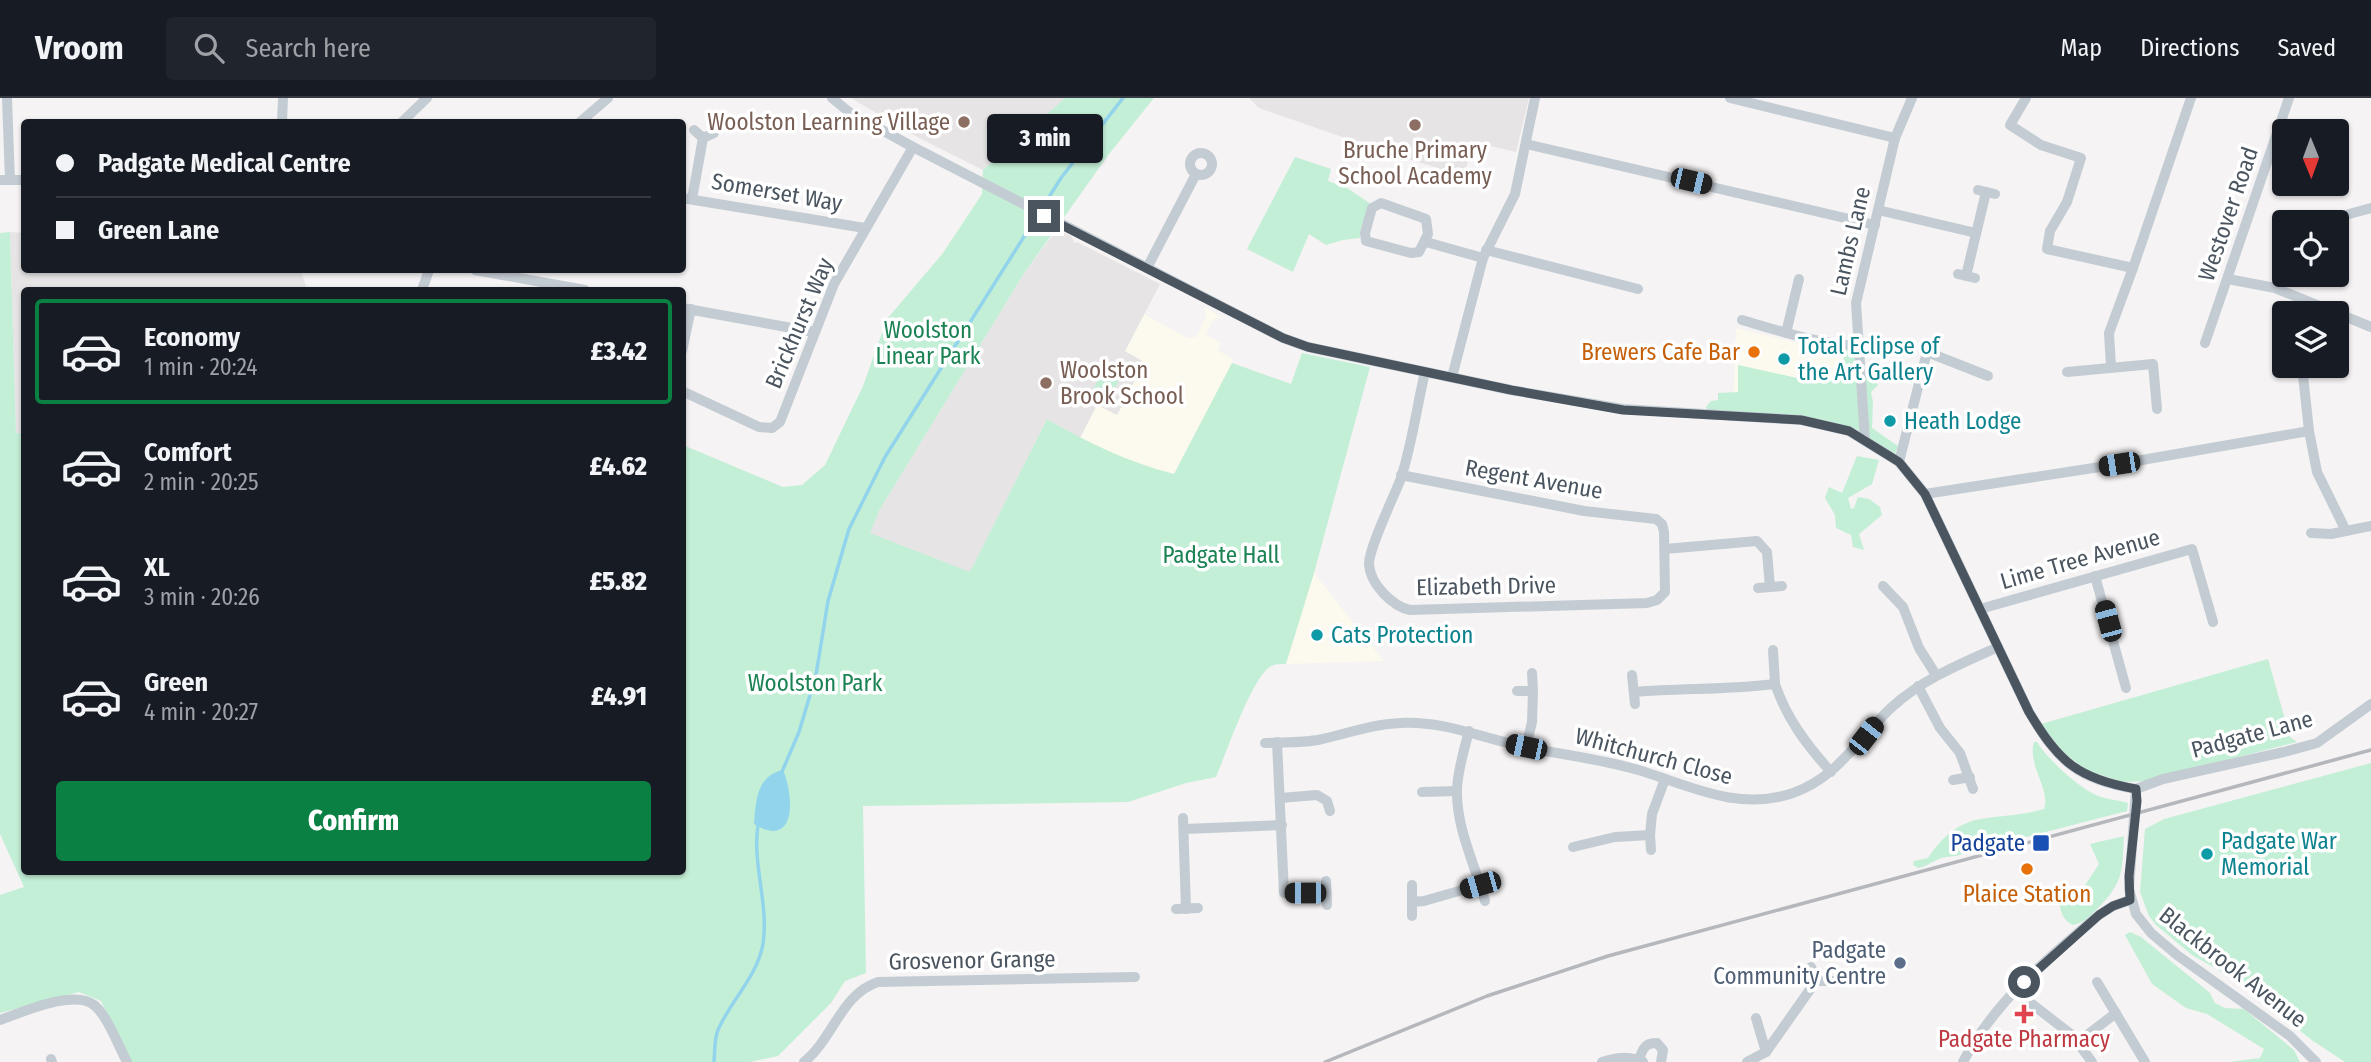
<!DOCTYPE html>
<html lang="en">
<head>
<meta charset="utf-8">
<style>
	body { margin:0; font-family:"Fira Sans Condensed",sans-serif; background:#20242c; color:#f1f3f6; height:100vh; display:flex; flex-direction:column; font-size:26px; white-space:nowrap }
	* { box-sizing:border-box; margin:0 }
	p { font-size:23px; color:#9ea1a6 }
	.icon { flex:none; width:38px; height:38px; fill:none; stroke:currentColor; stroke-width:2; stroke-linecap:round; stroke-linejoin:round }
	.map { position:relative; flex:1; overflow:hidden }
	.side { position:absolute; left:21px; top:189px; width:665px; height:588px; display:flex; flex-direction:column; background:#171b24; border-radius:7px; box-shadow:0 2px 5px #0004 }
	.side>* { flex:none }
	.top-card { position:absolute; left:21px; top:21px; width:665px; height:154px; border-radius:7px; box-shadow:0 2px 5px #0004; display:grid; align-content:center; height:154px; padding:0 35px; background:#171b24 }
	.needle { width:46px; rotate:179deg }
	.buttons { position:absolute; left:2272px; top:21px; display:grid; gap:14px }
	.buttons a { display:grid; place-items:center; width:77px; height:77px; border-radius:7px; background:#171b24; box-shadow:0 2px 5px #0004; font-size:35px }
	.end { position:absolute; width:32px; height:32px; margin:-16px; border:9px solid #4a5560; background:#fff; box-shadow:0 0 0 4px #fff }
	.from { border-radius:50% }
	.bubble { position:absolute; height:49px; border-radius:7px; background:#171b24; box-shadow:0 2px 5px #0004; font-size:23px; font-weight:800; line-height:49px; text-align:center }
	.car { position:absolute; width:21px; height:42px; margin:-21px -10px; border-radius:9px; box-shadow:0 0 5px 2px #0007; background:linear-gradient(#222 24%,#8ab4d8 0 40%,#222 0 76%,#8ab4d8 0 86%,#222 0) }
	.top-card b { display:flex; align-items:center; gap:24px; height:66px; font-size:26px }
	.top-card b+b { border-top:2px solid #363941 }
	.top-card i { width:18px; height:18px; background:#f1f3f6 }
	ul { padding:12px 0 0; list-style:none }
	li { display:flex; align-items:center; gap:21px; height:105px; margin:0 14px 10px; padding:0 21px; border:4px solid transparent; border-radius:7px }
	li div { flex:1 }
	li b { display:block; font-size:26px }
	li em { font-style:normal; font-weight:800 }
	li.selected { border-color:#0b8043 }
	li>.icon { width:63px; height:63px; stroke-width:1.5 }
	.button { display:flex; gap:14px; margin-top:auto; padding:14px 35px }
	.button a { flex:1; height:80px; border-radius:7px; background:#0b8043; color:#fff; font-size:28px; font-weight:800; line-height:80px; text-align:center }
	header { display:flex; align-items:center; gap:42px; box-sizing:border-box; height:98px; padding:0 35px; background:#171b24; border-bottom:2px solid #363941 }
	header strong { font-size:33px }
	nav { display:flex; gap:38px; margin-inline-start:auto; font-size:24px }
	.search { width:490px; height:63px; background:#20242c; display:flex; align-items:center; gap:18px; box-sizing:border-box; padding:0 24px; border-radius:7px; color:#9ea1a6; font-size:26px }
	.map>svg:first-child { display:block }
</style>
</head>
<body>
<header>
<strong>Vroom</strong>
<div class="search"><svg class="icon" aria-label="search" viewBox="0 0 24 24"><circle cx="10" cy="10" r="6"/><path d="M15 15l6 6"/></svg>Search here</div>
<nav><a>Map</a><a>Directions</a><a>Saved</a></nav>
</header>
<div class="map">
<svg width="2371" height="964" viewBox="0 0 2371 964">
	<rect width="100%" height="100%" fill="#f5f3f3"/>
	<g fill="#fcf9ef">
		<polygon points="1204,209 1222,219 1213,222 1206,237 1221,245 1218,253 1232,260 1232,265 1174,376 1137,367 1080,340 1097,306 1118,316 1144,264 1125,253 1144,216 1188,240 1196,239 1206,219"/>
		<polygon points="1736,230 1852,258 1860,329 1733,312"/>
		<polygon points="1314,475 1384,563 1286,566"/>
		<polygon points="2020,906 2036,919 2028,929 2010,915"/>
	</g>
	<g fill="#e6e4e5">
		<polygon points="851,0 1065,0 983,72 917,39"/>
		<polygon points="1249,0 1529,0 1516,54 1473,44 1464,78 1382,53 1259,10"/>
		<polygon points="1057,131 1071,138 1075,145 1077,144 1160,186 1125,253 1144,264 1117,317 1097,307 1080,340 1047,321 970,475 869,435 879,413 1023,177"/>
		<polygon points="10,134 24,135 24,172 301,172 307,192 24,192 24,336 16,336"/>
	</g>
	<g fill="#c4efd7">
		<path d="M1065 0H1154L1109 56 1023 177 879 413 870 435 970 474 1047 321C1088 345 1128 364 1174 376L1232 265 1291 286 1302 255 1370 269 1314 475 1286 566C1277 566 1272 566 1266 572 1248 591 1227 653 1216 679L1186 685 1128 704 863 708 866 875 845 883 831 905 778 958 750 964H130L101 903 79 894 0 915V797L24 789 0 736V135L10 134 16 335 24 336V774H682L683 347 783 389 802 387 825 367 863 288 887 221 943 155 982 96 983 72Z"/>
		<polygon points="1295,59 1331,71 1328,83 1347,90 1371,106 1361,130 1360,140 1343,142 1326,147 1309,136 1293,174 1247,151"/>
		<polygon points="1842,250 1856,251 1866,274 1874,277 1878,287 1871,294 1873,304 1872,330 1898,348 1894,358 1856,331 1710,319 1706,309 1711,303 1718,302 1718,295 1738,294 1738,267 1825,286 1827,281 1839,283 1844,264"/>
		<polygon points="1105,266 1123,274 1108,304 1091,296"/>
		<polygon points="1857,358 1879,362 1872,386 1848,400 1851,411 1854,410 1858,399 1869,401 1880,409 1882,417 1859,436 1864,452 1853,449 1851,437 1836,430 1835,417 1825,400 1829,389 1842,395"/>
		<polygon points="2268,561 2290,639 2297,644 2145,683 2122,684 2086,672 2059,651 2041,626"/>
		<path d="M2034 644H2037C2047 661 2082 693 2101 699 2110 702 2119 702 2128 705L2127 713 1964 755C1956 759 1954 758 1946 759 1936 760 1928 769 1918 770L1913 767 1914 763 1928 760C1964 707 1991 726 2044 711 2051 692 2027 667 2034 644Z"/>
		<polygon points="2371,665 2371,964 2345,964 2313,943 2238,883 2192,857 2156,827 2149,818 2140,794 2145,731 2164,721"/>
		<path d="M2124 738C2122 772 2124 783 2100 808 2091 817 2086 824 2073 827 2058 820 2059 803 2059 787L2072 807 2099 766 2090 746Z"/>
		<polygon points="2130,834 2141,839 2210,895 2215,905 2225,910 2244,911 2294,952 2300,964 2229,964 2260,960 2264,951 2207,916 2186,910 2152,886 2125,837"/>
	</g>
	<path fill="#92d4eb" d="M783 672C794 698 797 752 754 726 756 703 756 678 783 672Z"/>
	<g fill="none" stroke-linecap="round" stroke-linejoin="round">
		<g stroke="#92d4eb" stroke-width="3.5">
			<polyline points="781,676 799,634 816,577 828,503 849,431 885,359 1061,80 1123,0"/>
			<path d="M714 964C715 954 714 941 718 932 731 902 757 879 763 846 769 806 752 766 758 727"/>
		</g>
		<g stroke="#c4ccd3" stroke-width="10">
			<polyline points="7,0 10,82"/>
			<path d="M832 0 849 14 913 49 1283 240 1308 249 1511 292 1623 311 1801 322 1849 333 1899 364 1925 396 2029 614C2059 664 2078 682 2136 691"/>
			<polyline points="1730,0 1895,40"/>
			<polyline points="2026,0 2010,27 2041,47 2081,60 2067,104 2050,133 2047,151 2133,170 2191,0"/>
			<polyline points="282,24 283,0"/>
			<polyline points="402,24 427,0"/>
			<polyline points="580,24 608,0"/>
			<polyline points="694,32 703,40 714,35"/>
			<polyline points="1526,46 1875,127"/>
			<circle cx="1201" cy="66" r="11"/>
			<polyline points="0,82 24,82"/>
			<polyline points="1978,92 1995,96"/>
			<polyline points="682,100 865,130"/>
			<polyline points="692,101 703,40"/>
			<polygon points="1381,105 1426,121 1428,136 1419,154 1411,155 1366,143 1365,135 1372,110"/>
			<polyline points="1878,112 1976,135"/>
			<polyline points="2349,116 2371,110"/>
			<polyline points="1426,144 1483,160"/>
			<polyline points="1486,152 1638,191"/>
			<polyline points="1147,170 1196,76"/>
			<polyline points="475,172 585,192"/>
			<polyline points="1958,176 1975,180"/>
			<polyline points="1966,178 1986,94"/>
			<polyline points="2228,181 2275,190 2371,229"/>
			<polyline points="422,192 429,172"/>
			<polyline points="682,210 814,234"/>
			<path d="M1742 222C1780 233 1818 246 1858 248"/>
			<polyline points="1786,235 1799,181"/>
			<polyline points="2205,245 2289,0"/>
			<polyline points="682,253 691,211"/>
			<polyline points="2302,268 2309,333 2317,374 2346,433"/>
			<polyline points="2111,269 2109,235 2133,170"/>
			<polyline points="2067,274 2153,266 2157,311"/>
			<polyline points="1452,279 1483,160 1515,96 1535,0"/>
			<polyline points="682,293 759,329 772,330 780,324 834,186 913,49"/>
			<polyline points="1865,342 1856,205 1895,40 1912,0"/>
			<polyline points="1899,364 1927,254 1988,278"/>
			<path d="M1401 377 1584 413 1656 421 1662 426 1664 434 1665 494 1657 502 1647 505 1410 512C1392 508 1370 486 1369 466 1369 449 1394 399 1401 380 1412 346 1417 308 1425 274"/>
			<polyline points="1925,396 2119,366 2309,333"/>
			<polyline points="2311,435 2331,436 2371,428"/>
			<polyline points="1665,451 1757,443 1767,454 1770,489"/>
			<polyline points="2095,478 2126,590"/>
			<polyline points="1883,488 1903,509 1919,550 1936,577"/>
			<polyline points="1758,490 1782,488"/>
			<polyline points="1980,511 2192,451 2213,524"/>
			<polyline points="1773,552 1775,586"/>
			<polyline points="1632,577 1635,606"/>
			<polyline points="1918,588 1940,630 1960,655 1973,691"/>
			<polyline points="1517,593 1533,593 1532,575"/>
			<path d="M1635 594C1682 590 1729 592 1775 586 1787 621 1806 646 1831 674"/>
			<polyline points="1277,644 1284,795 1326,795"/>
			<path d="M1265 645C1283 644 1301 645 1318 642 1346 636 1372 626 1401 625 1444 623 1479 639 1520 648 1562 657 1604 661 1645 674 1694 690 1741 713 1793 695 1839 679 1859 639 1892 609 1923 581 1960 566 1998 549"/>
			<polyline points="1526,649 1532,624 1533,593"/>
			<polyline points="1953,682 1970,679"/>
			<polyline points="2136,691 2129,791 2136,816 2151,835 2177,857 2290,938 2316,964"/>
			<polyline points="2136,691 2163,681 2284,654 2317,645 2371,606"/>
			<polyline points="1422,694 1457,693"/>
			<polyline points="1280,700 1317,697 1327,703 1330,713"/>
			<polyline points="1183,720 1186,811"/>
			<polyline points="1184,731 1282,727"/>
			<polyline points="1650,737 1651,752"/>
			<polyline points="1573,749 1615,739 1650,737 1652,716 1665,681"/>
			<polyline points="1326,783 1327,807"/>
			<polyline points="1412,787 1412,818"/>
			<polyline points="1480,787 1485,803"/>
			<path d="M1412 804 1424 803 1480 787C1470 756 1456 724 1457 691 1458 671 1464 652 1469 633"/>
			<polyline points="1176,811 1198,810"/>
			<polyline points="1811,869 1816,883 1833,883"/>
			<polyline points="2097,884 2145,964"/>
			<polyline points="2015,893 2072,937 2092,964"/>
			<polyline points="1756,920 1766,954"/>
			<path d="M0 922C23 914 74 891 94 907 107 917 119 949 127 964"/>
			<polyline points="2078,944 2116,915"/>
			<polyline points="51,961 52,964"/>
			<path d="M1639 962C1642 952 1645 944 1657 945L1663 952 1661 964"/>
			<path d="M804 964C833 941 841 896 878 884L1135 879"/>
			<path d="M1602 964C1617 959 1628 958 1643 964"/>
			<polyline points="1747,964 1766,954 1816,883"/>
			<path d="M1963 964C1994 904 2048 860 2099 817L2113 808 2130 802"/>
		</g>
		<polyline stroke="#b5b7bc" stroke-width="3.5" points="1325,964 1487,898 1608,858 2371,652"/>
	</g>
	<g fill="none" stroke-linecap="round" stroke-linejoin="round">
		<path stroke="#4a5560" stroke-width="9" d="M1044 118 1283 240 1308 249 1511 292 1623 312 1801 322 1849 333 1899 364 1925 396 2029 614C2059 664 2078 681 2136 691L2137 703 2129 778 2130 802 2113 808 2099 817 2024 884"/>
	</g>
	<g fill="#8d6e63" stroke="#fff" stroke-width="2.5">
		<circle cx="964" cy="24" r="7"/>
		<circle cx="1415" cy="27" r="7"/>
		<circle cx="1046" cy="285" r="7"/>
	</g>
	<g fill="#e8710a" stroke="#fff" stroke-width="2.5">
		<circle cx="1754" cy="254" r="7"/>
		<circle cx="2027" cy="771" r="7"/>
	</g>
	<g fill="#0f9aa8" stroke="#fff" stroke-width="2.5">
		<circle cx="1784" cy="261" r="7"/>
		<circle cx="1890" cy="323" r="7"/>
		<circle cx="1317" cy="537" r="7"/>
		<circle cx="2207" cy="756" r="7"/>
	</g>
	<rect fill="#1a4fb4" stroke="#fff" stroke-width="2.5" x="2032" y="736" width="18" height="18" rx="3.5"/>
	<circle fill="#5c6f8a" stroke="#fff" stroke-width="2.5" cx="1900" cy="865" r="7"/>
	<path fill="#e0444e" stroke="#fff" stroke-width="2.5" d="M2020.5 905.5h7v7h7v7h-7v7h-7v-7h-7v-7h7z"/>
	<g text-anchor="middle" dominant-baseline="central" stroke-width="7" stroke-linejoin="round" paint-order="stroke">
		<g font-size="23" fill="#785e54" stroke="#fff" text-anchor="end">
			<text x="950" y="24">Woolston Learning Village</text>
			<text x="1415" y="52" text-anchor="middle">Bruche Primary<tspan x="1415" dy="26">School Academy</tspan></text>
			<text x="1060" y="272" text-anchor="start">Woolston<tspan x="1060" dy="26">Brook School</tspan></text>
		</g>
		<g font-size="23" fill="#4a5560" stroke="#fff">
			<text transform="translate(777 94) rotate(10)">Somerset Way</text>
			<text transform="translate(2228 116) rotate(-71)">Westover Road</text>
			<text transform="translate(1850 143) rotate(-77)">Lambs Lane</text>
			<text transform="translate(799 225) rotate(-67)">Brickhurst Way</text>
			<text transform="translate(1534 381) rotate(10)">Regent Avenue</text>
			<text transform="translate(2080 461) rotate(-16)">Lime Tree Avenue</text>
			<text transform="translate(1486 488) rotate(-1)">Elizabeth Drive</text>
			<text transform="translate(2252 636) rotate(-15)">Padgate Lane</text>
			<text transform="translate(1654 658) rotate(15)">Whitchurch Close</text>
			<text transform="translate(972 862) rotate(-1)">Grosvenor Grange</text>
			<text transform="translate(2233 869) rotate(38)">Blackbrook Avenue</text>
		</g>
		<g font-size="23" fill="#1a8253" stroke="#fff">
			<text x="928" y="232">Woolston<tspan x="928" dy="26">Linear Park</tspan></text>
			<text x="1221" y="457">Padgate Hall</text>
			<text x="815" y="585">Woolston Park</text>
		</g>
		<g font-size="23" fill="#0d838f" stroke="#fff" text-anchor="start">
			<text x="1798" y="248">Total Eclipse of<tspan x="1798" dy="26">the Art Gallery</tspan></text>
			<text x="1904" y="323">Heath Lodge</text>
			<text x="1331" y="537">Cats Protection</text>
			<text x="2221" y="743">Padgate War<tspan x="2221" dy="26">Memorial</tspan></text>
		</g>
		<g font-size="23" fill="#c56008" stroke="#fff" text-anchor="end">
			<text x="1740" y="254">Brewers Cafe Bar</text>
			<text x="2027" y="796" text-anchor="middle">Plaice Station</text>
		</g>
		<g font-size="23" fill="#164399" stroke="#fff" text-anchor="end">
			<text x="2025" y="745">Padgate</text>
		</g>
		<g font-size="23" fill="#4e5e75" stroke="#fff" text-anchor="end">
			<text x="1886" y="852">Padgate<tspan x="1886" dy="26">Community Centre</tspan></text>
		</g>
		<g font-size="23" fill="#be3a42" stroke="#fff">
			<text x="2024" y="941">Padgate Pharmacy</text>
		</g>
	</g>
</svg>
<div class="buttons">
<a><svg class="needle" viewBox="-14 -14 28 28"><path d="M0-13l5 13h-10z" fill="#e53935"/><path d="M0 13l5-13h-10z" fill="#9ea1a6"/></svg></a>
<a><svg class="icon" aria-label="locate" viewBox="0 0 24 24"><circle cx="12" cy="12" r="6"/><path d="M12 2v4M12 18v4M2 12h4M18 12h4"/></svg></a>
<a><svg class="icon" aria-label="layers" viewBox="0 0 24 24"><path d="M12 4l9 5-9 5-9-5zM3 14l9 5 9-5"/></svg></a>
</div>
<i class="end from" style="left:2024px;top:884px"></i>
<i class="end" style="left:1044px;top:118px"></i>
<div class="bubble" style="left:987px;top:16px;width:116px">3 min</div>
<i class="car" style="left:1691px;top:83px;rotate:103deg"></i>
<i class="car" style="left:2119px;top:366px;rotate:261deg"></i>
<i class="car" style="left:2108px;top:523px;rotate:345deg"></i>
<i class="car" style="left:1866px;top:638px;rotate:38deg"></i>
<i class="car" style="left:1526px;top:649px;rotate:282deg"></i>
<i class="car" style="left:1480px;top:787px;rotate:254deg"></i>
<i class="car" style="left:1305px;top:795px;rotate:270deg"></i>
<div class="top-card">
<b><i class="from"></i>Padgate Medical Centre</b>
<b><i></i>Green Lane</b>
</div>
<section class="side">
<ul>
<li class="selected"><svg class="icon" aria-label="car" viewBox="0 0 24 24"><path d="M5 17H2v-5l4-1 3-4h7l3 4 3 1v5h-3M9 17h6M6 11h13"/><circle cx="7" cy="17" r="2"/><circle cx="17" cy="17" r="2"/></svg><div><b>Economy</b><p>1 min · 20:24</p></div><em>£3.42</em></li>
<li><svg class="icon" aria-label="car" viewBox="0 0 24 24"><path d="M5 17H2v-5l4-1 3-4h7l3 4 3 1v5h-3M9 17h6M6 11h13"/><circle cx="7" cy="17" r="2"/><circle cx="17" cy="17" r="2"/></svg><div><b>Comfort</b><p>2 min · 20:25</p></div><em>£4.62</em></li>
<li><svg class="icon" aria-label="car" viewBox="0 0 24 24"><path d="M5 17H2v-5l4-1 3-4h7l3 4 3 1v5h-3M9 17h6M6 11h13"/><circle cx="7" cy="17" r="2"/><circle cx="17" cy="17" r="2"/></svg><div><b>XL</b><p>3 min · 20:26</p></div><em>£5.82</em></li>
<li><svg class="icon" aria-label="car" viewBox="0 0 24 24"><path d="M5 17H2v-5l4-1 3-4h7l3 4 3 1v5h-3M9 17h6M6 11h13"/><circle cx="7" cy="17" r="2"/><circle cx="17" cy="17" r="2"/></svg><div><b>Green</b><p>4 min · 20:27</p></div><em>£4.91</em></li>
</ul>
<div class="button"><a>Confirm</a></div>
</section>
</div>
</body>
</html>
